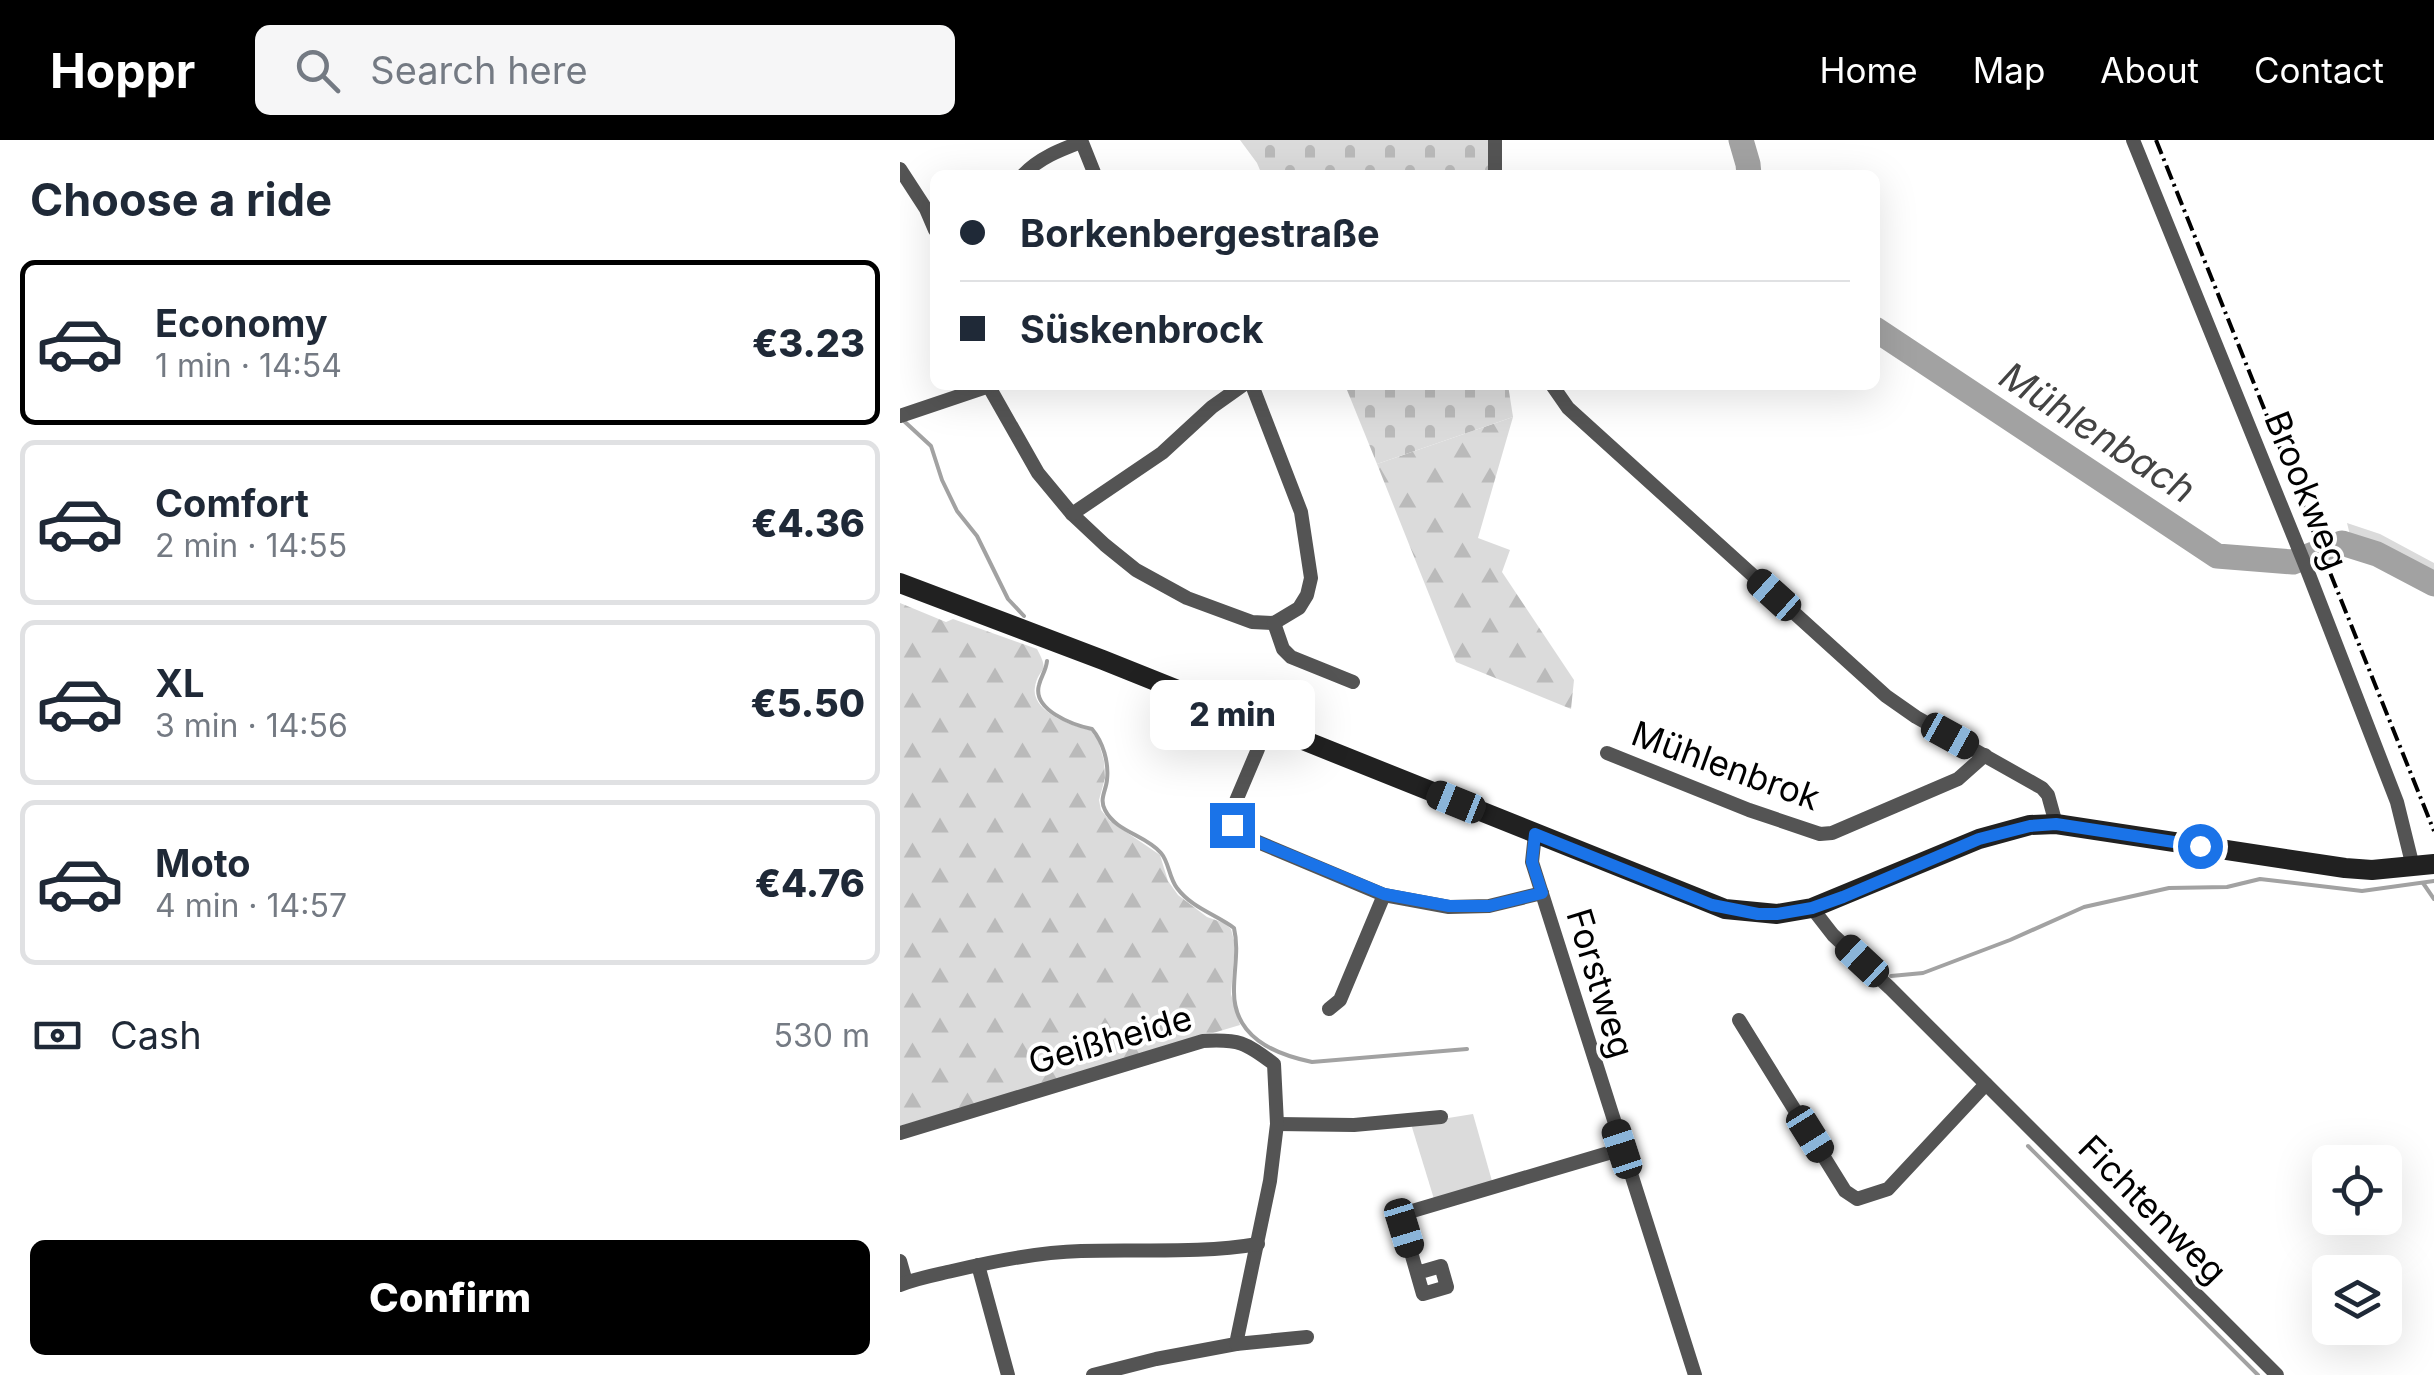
<!DOCTYPE html>
<html lang="en">
<head>
<meta charset="utf-8">
<style>
	body { margin:0; font-family:Inter,sans-serif; background:#f6f6f7; color:#1f2937; height:100vh; display:flex; flex-direction:column; font-size:38px; white-space:nowrap }
	* { box-sizing:border-box; margin:0 }
	p { font-size:32px; color:#747a83 }
	.icon { flex:none; width:55px; height:55px; fill:none; stroke:currentColor; stroke-width:2; stroke-linecap:round; stroke-linejoin:round }
	.map { position:relative; flex:1; overflow:hidden }
	.side { display:flex; flex-direction:column; background:#fff; width:900px }
	.side>* { flex:none }
	.top-card { position:absolute; left:30px; top:30px; width:950px; height:220px; border-radius:15px; box-shadow:0 10px 40px #0002; display:grid; align-content:center; height:220px; padding:0 30px; background:#fff }
	.buttons { position:absolute; left:1412px; top:1005px; display:grid; gap:20px }
	.buttons a { display:grid; place-items:center; width:90px; height:90px; border-radius:15px; background:#fff; box-shadow:0 10px 40px #0002; font-size:50px }
	.end { position:absolute; width:45px; height:45px; margin:-22px; border:12px solid #1a73e8; background:#fff; box-shadow:0 0 0 5px #fff }
	.from { border-radius:50% }
	.bubble { position:absolute; height:70px; border-radius:15px; background:#fff; box-shadow:0 10px 40px #0002; font-size:32px; font-weight:800; line-height:70px; text-align:center }
	.car { position:absolute; width:30px; height:60px; margin:-30px -15px; border-radius:12px; box-shadow:0 0 8px 2px #0007; background:linear-gradient(#222 24%,#8ab4d8 0 40%,#222 0 76%,#8ab4d8 0 86%,#222 0) }
	.top-card b { display:flex; align-items:center; gap:35px; height:95px; font-size:38px }
	.top-card b+b { border-top:2px solid #e0e1e3 }
	.top-card i { width:25px; height:25px; background:#1f2937 }
	ul { padding:0; list-style:none }
	li { display:flex; align-items:center; gap:30px; height:165px; margin:0 20px 15px; padding:0 10px; border:5px solid #e0e1e3; border-radius:15px }
	li div { flex:1 }
	li b { display:block; font-size:38px }
	li em { font-style:normal; font-weight:800 }
	li.active { border-color:#000 }
	li>.icon { width:90px; height:90px; stroke-width:1.5 }
	h2 { padding:0 30px; font-size:45px; line-height:120px }
	.pay { display:flex; align-items:center; gap:25px; height:110px; padding:0 30px; font-size:38px }
	.pay p { margin-inline-start:auto }
	.action { display:flex; gap:20px; margin-top:auto; padding:20px 30px }
	.action a { flex:1; height:115px; border-radius:15px; background:#000; color:#fff; font-size:40px; font-weight:800; line-height:115px; text-align:center }
	header { display:flex; align-items:center; gap:60px; box-sizing:border-box; height:140px; padding:0 50px; background:#000; color:#fff }
	header strong { font-size:48px }
	nav { display:flex; gap:55px; margin-inline-start:auto; font-size:35px }
	.search { width:700px; height:90px; background:#f6f6f7; display:flex; align-items:center; gap:25px; box-sizing:border-box; padding:0 35px; border-radius:15px; color:#747a83; font-size:38px }
	main { display:flex; flex:1; min-height:0 }
	.map>svg:first-child { display:block }
</style>
</head>
<body>
<header>
<strong>Hoppr</strong>
<div class="search"><svg class="icon" aria-label="search" viewBox="0 0 24 24"><circle cx="10" cy="10" r="6"/><path d="M15 15l6 6"/></svg>Search here</div>
<nav><a>Home</a><a>Map</a><a>About</a><a>Contact</a></nav>
</header>
<main>
<section class="side">
<h2>Choose a ride</h2>
<ul>
<li class="active"><svg class="icon" aria-label="car" viewBox="0 0 24 24"><path d="M5 17H2v-5l4-1 3-4h7l3 4 3 1v5h-3M9 17h6M6 11h13"/><circle cx="7" cy="17" r="2"/><circle cx="17" cy="17" r="2"/></svg><div><b>Economy</b><p>1 min · 14:54</p></div><em>€3.23</em></li>
<li><svg class="icon" aria-label="car" viewBox="0 0 24 24"><path d="M5 17H2v-5l4-1 3-4h7l3 4 3 1v5h-3M9 17h6M6 11h13"/><circle cx="7" cy="17" r="2"/><circle cx="17" cy="17" r="2"/></svg><div><b>Comfort</b><p>2 min · 14:55</p></div><em>€4.36</em></li>
<li><svg class="icon" aria-label="car" viewBox="0 0 24 24"><path d="M5 17H2v-5l4-1 3-4h7l3 4 3 1v5h-3M9 17h6M6 11h13"/><circle cx="7" cy="17" r="2"/><circle cx="17" cy="17" r="2"/></svg><div><b>XL</b><p>3 min · 14:56</p></div><em>€5.50</em></li>
<li><svg class="icon" aria-label="car" viewBox="0 0 24 24"><path d="M5 17H2v-5l4-1 3-4h7l3 4 3 1v5h-3M9 17h6M6 11h13"/><circle cx="7" cy="17" r="2"/><circle cx="17" cy="17" r="2"/></svg><div><b>Moto</b><p>4 min · 14:57</p></div><em>€4.76</em></li>
</ul>
<div class="pay"><svg class="icon" aria-label="cash" viewBox="0 0 24 24"><path d="M3 7h18v10H3z"/><circle cx="12" cy="12" r="2"/></svg>Cash<p>530 m</p></div>
<div class="action"><a>Confirm</a></div>
</section>
<div class="map">
<svg width="1534" height="1235" viewBox="0 0 1534 1235">
	<defs>
		<pattern id="forest-firs" width="22" height="20" patternUnits="userSpaceOnUse" patternTransform="scale(2.5)"><rect width="22" height="20" fill="#dbdbdb"/><path d="M5 1l3.5 6h-7zM16 11l3.5 6h-7z" fill="#bababa"/></pattern>
		<pattern id="cemetery-stones" width="16" height="16" patternUnits="userSpaceOnUse" patternTransform="scale(2.5)"><rect width="16" height="16" fill="#dbdbdb"/><path d="M2 7V4a2 2 0 0 1 4 0v3zM10 15v-3a2 2 0 0 1 4 0v3z" fill="#bababa"/></pattern>
	</defs>
	<rect width="100%" height="100%" fill="#fff"/>
	<g fill="#dbdbdb">
		<polygon points="1447,383 1480,394 1534,423 1534,437 1501,418 1451,399"/>
		<polygon points="573,974 592,1041 534,1059 511,984"/>
	</g>
	<g fill="url(#forest-firs)">
		<polygon points="613,277 578,398 610,410 602,432 674,540 671,569 556,522 477,324"/>
		<path d="M0 463 46 482 53 479 137 509C151 535 139 525 135 547 130 571 173 587 190 590L198 600 204 621 205 638 199 660 201 670 210 681 260 715 268 741 278 755 307 777 324 783 331 789 335 804 331 854 340 885 0 986Z"/>
	</g>
	<g fill="url(#cemetery-stones)">
		<polygon points="340,0 594,0 596,4 587,35 362,35 357,23"/>
		<polygon points="445,245 608,245 613,277 477,324"/>
	</g>
	<g fill="none" stroke-linecap="round" stroke-linejoin="round">
		<g stroke="#a2a2a2" stroke-width="4">
			<polyline points="5,282 31,306 42,340 57,371 77,396 108,459 124,476"/>
			<path d="M147 521C146 531 141 536 139 545 132 570 173 585 192 589 203 602 209 622 207 640 206 651 199 659 205 670 216 692 246 695 261 713 269 722 269 738 277 748 292 768 315 774 334 788 339 809 334 828 334 850 333 897 374 914 412 922L567 909"/>
			<polyline points="1523,743 1534,759"/>
			<polyline points="991,836 1023,833 1110,800 1184,767 1269,748 1327,747 1360,739 1462,751 1534,741"/>
			<polyline points="1128,1006 1358,1235"/>
		</g>
		<g stroke="#a2a2a2" stroke-width="25">
			<polyline points="841,0 848,24 849,35"/>
			<polyline points="975,189 1317,416 1393,422 1442,403 1477,414 1534,444"/>
		</g>
		<g stroke="#545454" stroke-width="14">
			<polyline points="181,0 195,35"/>
			<polyline points="595,0 595,35"/>
			<polyline points="1233,0 1406,427 1497,662 1513,727"/>
			<polyline points="0,29 26,69 35,90"/>
			<path d="M123 35C139 18 160 10 181 2"/>
			<polyline points="88,245 138,333 172,374 205,405 236,430 287,458 352,482 374,483 399,468 407,455 411,438 401,372 352,245"/>
			<polyline points="652,245 668,268 986,556 1016,577 1142,648 1148,655 1156,684"/>
			<polyline points="0,276 92,245"/>
			<polyline points="172,374 262,313 312,267 343,245"/>
			<polyline points="374,483 383,509 391,517 453,542"/>
			<polyline points="358,609 330,675 334,692 484,755 549,767 589,766 642,753"/>
			<polyline points="707,613 849,670 920,694 932,693 1058,639 1085,615"/>
			<polyline points="635,694 632,722 795,1235"/>
			<polyline points="912,768 933,795 990,848 1377,1235"/>
			<polyline points="429,869 440,860 484,755"/>
			<polyline points="839,880 945,1051 957,1059 988,1049 1086,944"/>
			<polyline points="377,984 454,985 541,977"/>
			<path d="M0 993 303 901C339 899 345 902 374 924L377 984 370 1041 336 1204 256 1219 193 1235"/>
			<polyline points="0,1121 6,1142"/>
			<polyline points="78,1125 108,1235"/>
			<polyline points="517,1133 541,1126 547,1147 523,1154 504,1088 504,1080 509,1072 722,1009"/>
			<path d="M0 1145C17 1138 35 1135 52 1131 94 1121 138 1112 181 1111 241 1109 299 1114 358 1104"/>
			<polyline points="336,1204 407,1197"/>
		</g>
		<polyline stroke="#212121" stroke-width="20" points="0,443 203,520 825,769 877,774 912,768 1079,699 1130,685 1156,684 1445,728 1472,730 1534,724"/>
		<polyline stroke="#000" stroke-width="4" stroke-dasharray="15 5 2.5 5" stroke-linecap="butt" points="1256,0 1534,691"/>
	</g>
	<g fill="none" stroke-linecap="round" stroke-linejoin="round">
		<polyline stroke="#1a73e8" stroke-width="12" points="332,685 334,692 484,754 549,766 589,766 642,753 632,722 635,694 812,765 858,774 877,774 912,768 943,757 1079,699 1130,686 1156,684 1300,706"/>
	</g>
	<g text-anchor="middle" dominant-baseline="central" stroke-width="8" stroke-linejoin="round" paint-order="stroke">
		<g font-size="35" fill="#000" stroke="#fff">
			<text transform="translate(1407 350) rotate(68)">Brookweg</text>
			<text transform="translate(826 625) rotate(20)">Mühlenbrok</text>
			<text transform="translate(701 843) rotate(73)">Forstweg</text>
			<text transform="translate(210 899) rotate(-16)">Geißheide</text>
			<text transform="translate(1253 1069) rotate(45)">Fichtenweg</text>
		</g>
		<g font-size="38" font-style="italic" fill="#434343" stroke="#fff">
			<text transform="translate(1198 292) rotate(33)">Mühlenbach</text>
		</g>
	</g>
</svg>
<div class="buttons">
<a><svg class="icon" aria-label="locate" viewBox="0 0 24 24"><circle cx="12" cy="12" r="6"/><path d="M12 2v4M12 18v4M2 12h4M18 12h4"/></svg></a>
<a><svg class="icon" aria-label="layers" viewBox="0 0 24 24"><path d="M12 4l9 5-9 5-9-5zM3 14l9 5 9-5"/></svg></a>
</div>
<i class="end from" style="left:1300px;top:706px"></i>
<i class="end" style="left:332px;top:685px"></i>
<div class="bubble" style="left:250px;top:540px;width:165px">2 min</div>
<i class="car" style="left:874px;top:455px;rotate:312deg"></i>
<i class="car" style="left:1050px;top:596px;rotate:119deg"></i>
<i class="car" style="left:556px;top:662px;rotate:292deg"></i>
<i class="car" style="left:962px;top:821px;rotate:313deg"></i>
<i class="car" style="left:910px;top:994px;rotate:148deg"></i>
<i class="car" style="left:722px;top:1009px;rotate:342deg"></i>
<i class="car" style="left:504px;top:1088px;rotate:163deg"></i>
<div class="top-card">
<b><i class="from"></i>Borkenbergestraße</b>
<b><i></i>Süskenbrock</b>
</div>
</div>
</main>
</body>
</html>
